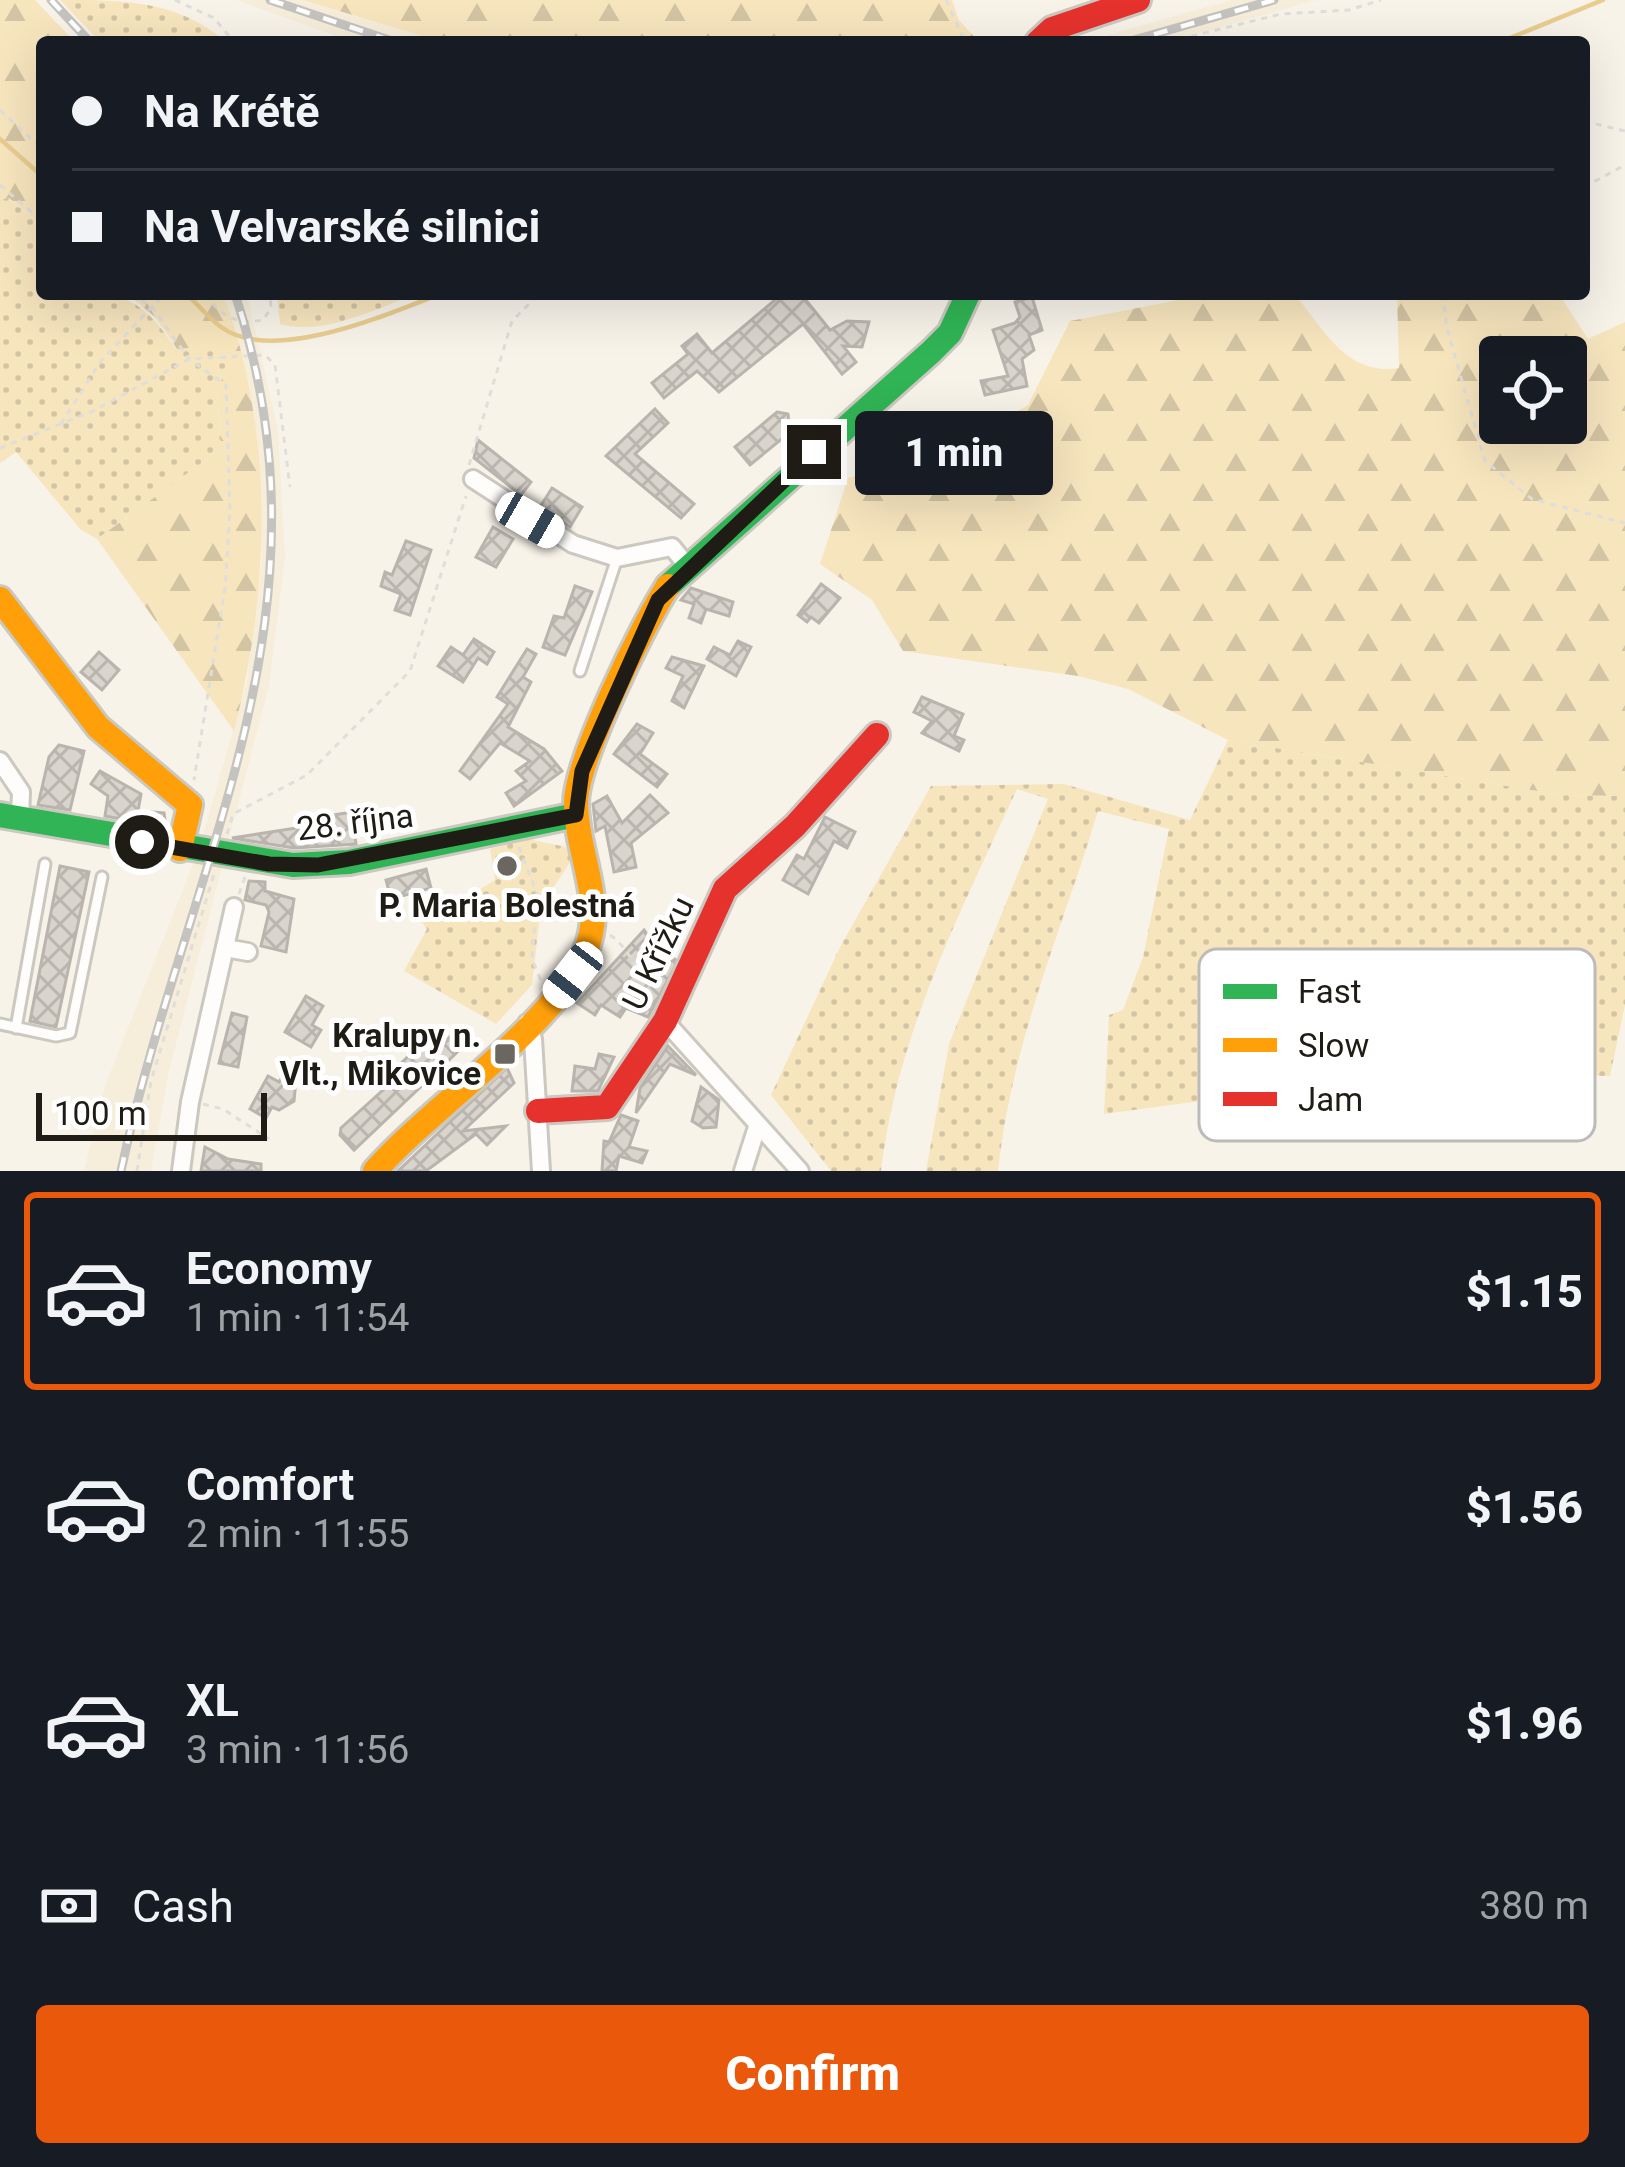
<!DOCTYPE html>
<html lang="en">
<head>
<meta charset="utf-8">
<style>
	body { margin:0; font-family:Roboto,sans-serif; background:#242831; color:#f1f3f6; height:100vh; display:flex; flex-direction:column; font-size:45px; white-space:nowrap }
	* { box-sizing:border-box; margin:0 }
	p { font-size:39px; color:#9ea1a6 }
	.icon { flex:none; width:66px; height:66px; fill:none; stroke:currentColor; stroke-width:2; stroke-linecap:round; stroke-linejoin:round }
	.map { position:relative; height:1171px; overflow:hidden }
	.drawer { display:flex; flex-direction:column; background:#171b24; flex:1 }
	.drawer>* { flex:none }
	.guide { position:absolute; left:36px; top:36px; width:1554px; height:264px; border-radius:12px; box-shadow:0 12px 48px #0002; display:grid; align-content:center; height:264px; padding:0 36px; background:#171b24 }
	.fabs { position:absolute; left:1479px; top:336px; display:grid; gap:24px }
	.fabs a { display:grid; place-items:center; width:108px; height:108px; border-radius:12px; background:#171b24; box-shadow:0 12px 48px #0002; font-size:60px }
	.scale { position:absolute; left:36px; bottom:30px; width:231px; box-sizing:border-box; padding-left:12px; border:6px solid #1f1c16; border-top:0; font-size:33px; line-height:42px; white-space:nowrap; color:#1f1c16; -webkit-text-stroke:9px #fff; paint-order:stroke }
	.end { position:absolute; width:54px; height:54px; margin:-27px; border:15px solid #1f1c16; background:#fff; box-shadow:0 0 0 6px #fff }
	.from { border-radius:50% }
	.bubble { position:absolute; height:84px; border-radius:12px; background:#171b24; box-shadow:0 12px 48px #0002; font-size:39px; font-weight:800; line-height:84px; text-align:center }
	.car { position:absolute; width:36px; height:72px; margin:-36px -18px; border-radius:15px; box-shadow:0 0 9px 3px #0007; background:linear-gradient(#fff 24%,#345 0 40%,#fff 0 76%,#345 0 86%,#fff 0) }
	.guide b { display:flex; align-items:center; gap:42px; height:114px; font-size:45px }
	.guide b+b { border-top:3px solid #363941 }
	.guide i { width:30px; height:30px; background:#f1f3f6 }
	ul { padding:21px 0 0; list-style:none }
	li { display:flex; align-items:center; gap:36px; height:198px; margin:0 24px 18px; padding:0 12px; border:6px solid transparent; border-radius:12px }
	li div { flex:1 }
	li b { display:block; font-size:45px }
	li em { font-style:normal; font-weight:800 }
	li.on { border-color:#ea580c }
	li>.icon { width:108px; height:108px; stroke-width:1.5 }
	.pay { display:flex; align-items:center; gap:30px; height:132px; padding:0 36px; font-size:45px }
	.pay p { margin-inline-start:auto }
	.primary-button { display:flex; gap:24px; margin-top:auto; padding:24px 36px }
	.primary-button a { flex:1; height:138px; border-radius:12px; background:#ea580c; color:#fff; font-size:48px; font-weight:800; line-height:138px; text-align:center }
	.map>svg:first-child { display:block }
</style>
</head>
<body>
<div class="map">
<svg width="1625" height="1171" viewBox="0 0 1625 1171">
	<defs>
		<pattern id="grass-dots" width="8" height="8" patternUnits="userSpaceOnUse" patternTransform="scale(3)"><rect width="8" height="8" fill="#f7e5be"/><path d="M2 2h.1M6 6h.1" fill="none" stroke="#d3c4a3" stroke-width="1.8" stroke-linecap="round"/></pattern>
		<pattern id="forest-firs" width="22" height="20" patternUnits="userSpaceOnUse" patternTransform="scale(3)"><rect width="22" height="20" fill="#f7e5be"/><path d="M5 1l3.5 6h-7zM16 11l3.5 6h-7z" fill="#d3c4a3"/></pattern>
		<pattern id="building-cross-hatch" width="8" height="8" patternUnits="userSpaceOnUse" patternTransform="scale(3)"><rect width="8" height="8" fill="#d9d5cd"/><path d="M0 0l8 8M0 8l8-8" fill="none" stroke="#bab6af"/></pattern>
	</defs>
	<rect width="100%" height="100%" fill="#f8f3e9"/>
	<g fill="#f6edda">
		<polygon points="237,0 303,0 442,42 352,42"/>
		<polygon points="1232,0 1316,0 1169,42 1083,42"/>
		<polygon points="223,294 247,294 278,430 285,557 269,685 169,1071 151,1171 84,1171 105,1086 199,849 247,681 262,556 244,374"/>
	</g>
	<g fill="url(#grass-dots)">
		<path d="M60 0C123 0 178 0 226 42H100Z"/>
		<path d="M8 198 42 225V294C113 294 134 285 176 349L218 345 232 364 217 389 221 449 97 539 81 530 16 452 0 463V199Z"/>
		<path d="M277 294H415C374 310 323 336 280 324Z"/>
		<path d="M1228 740 1562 795 1625 796V1005L1610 1076 1417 1072 1104 1114 1109 1015 1123 1010 1143 957 1169 829 1098 811C1060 936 1013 1038 998 1171H926L949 1044 1048 799 1017 789C960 913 897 1034 881 1171H831L771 1095 840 947 931 786 1064 784 1190 820Z"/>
		<polygon points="528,839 566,847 571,861 541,906 532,985 496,1024 404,971 427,929 414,911 465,898 495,880 490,849"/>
	</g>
	<g fill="url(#forest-firs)" fill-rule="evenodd">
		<polygon points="0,0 35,0 75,42 42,42 42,225 9,198 0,199"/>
		<polygon points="303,0 952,0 959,20 979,42 442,42"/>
		<path d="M127 294H223C275 434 270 589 234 731L97 539 221 449 217 388 231 364 218 345 177 349 155 317Z"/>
		<path d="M1210 294H1294C1325 329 1345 376 1399 368L1397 294H1559L1588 339 1625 322V796L1562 795 1228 740 1128 689 1078 676 903 651 872 600 820 564 848 478 964 442 1028 405 1070 321ZM1566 357V423H1500V357Z"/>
	</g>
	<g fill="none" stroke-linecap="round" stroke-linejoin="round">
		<g stroke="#e9cd8f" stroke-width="4.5">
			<polyline points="1500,42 1603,0"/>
			<polyline points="0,139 42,176"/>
			<path d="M187 294C198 305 209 318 221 327 273 365 388 314 440 294"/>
		</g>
	</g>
	<g fill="url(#building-cross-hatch)" stroke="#b9b5ae" stroke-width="3">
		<polygon points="782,294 801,294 830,330 847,321 869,322 862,347 843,346 856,362 842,374 803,324 719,392 697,371 664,398 652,383 688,354 682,346 697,334 712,353"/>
		<polygon points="1032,297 1042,330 1029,335 1034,350 1022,359 1027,386 985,395 981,381 1008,376 993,330 1015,323 1020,317 1015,302"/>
		<polygon points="655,409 668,423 635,454 694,504 681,518 606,456"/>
		<polygon points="777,412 788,414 790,432 750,465 735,447"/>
		<polygon points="478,440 531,482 521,495 474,458"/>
		<polygon points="552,488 582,507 570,527 540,507"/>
		<polygon points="493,527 513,539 496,567 476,557"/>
		<polygon points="406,541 431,550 410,615 395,610 401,594 381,586 385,572 392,575"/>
		<polygon points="821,584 840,598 819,623 811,617 807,622 798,615"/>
		<polygon points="575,586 592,592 565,655 543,647 554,616 564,618"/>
		<polygon points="691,588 733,602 729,616 706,609 701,623 689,618 694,604 681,600"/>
		<polygon points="474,639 494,652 487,664 478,658 463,682 438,666 451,647 463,655"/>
		<polygon points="738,641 751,647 736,676 707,659 714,647 730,655"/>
		<polygon points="527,649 536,654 523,677 531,682 508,727 544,749 562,771 514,806 506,793 526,781 516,771 530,761 500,743 470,779 460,771 508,704 497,697"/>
		<polygon points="99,652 119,670 102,690 81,672"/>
		<polygon points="672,657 704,666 684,708 672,701 683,676 666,668"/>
		<polygon points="922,697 963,714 954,736 964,740 959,751 922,733 932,721 914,712"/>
		<polygon points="637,724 653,733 640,754 667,774 657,787 614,754"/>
		<polygon points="59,745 84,751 70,810 38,805 49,757"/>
		<polygon points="100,771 141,794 138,811 164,813 166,827 105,816 108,796 91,784"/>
		<polygon points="650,795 668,813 631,843 636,867 614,872 605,826 596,831 593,804 607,796 622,823"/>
		<polygon points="352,812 356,844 294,848 232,838 322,824 321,817"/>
		<polygon points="825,817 855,832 847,848 834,841 808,894 783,880 797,855 804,859"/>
		<polygon points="60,866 89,872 56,1027 30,1021"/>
		<polygon points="426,869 431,888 391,899 386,880"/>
		<polygon points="249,881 265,882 265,891 294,899 286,952 261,946 269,912 266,905 245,900"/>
		<polygon points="644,930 667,962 671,957 678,961 648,1017 626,1008 620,1017 601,1005 595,1015 577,1003"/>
		<polygon points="306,996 323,1006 312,1025 321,1030 311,1047 285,1032"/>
		<polygon points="232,1013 247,1017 238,1067 219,1063"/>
		<polygon points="458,1029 469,1041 354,1150 340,1135 341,1128 393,1081 388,1076 426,1039 436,1050"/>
		<polygon points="668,1046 696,1075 670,1064 636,1113 640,1088"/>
		<polygon points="599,1054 614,1057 598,1091 572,1091 575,1066 595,1069"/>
		<polygon points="507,1068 514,1083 463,1131 506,1126 487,1145 476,1134 426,1171 398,1171"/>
		<polygon points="284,1074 296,1080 294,1101 279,1110 272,1107 266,1118 250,1109 268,1076 279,1082"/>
		<polygon points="701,1087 719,1100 716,1127 703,1128 692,1121"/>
		<polygon points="621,1115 638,1121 629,1147 647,1151 642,1163 619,1156 616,1171 602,1171 604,1141 609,1142"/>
		<polygon points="205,1147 228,1159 261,1164 261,1171 201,1171"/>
	</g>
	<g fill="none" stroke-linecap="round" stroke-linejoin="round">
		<g stroke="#cbc8c0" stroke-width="15">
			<g id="lane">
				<polyline points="580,671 617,558"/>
				<polyline points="0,1024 56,1036 70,1033 102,877"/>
				<polyline points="16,1028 45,864"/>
			</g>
		</g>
		<g stroke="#cbc8c0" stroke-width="22">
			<g id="street">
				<polyline points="473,479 573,544 617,558 672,547 689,568"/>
				<polyline points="0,761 21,792 20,818"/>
				<polyline points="225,948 248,952"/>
				<polyline points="665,1021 800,1171"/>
				<polyline points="527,1023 533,1039 541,1171"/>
				<polyline points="181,1171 190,1102 234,907"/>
				<polyline points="743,1171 757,1127"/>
			</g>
		</g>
		<g stroke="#cbc8c0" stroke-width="30">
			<g id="fast">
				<polyline points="668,586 931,352 950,333 968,294"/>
				<polyline points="0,815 293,865 349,862 576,815"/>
			</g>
		</g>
		<g stroke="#cbc8c0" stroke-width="30">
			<g id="slow">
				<polyline points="0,599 98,727 190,805 180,849"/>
				<path d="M375 1171C433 1105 548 1031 584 955 608 904 576 855 576 803 576 761 643 624 668 586"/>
			</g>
		</g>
		<g stroke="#cbc8c0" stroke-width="30">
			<g id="jam">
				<polyline points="1038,42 1052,29 1138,0"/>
				<polyline points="538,1111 607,1107 665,1021 725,889 795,826 877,735"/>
			</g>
		</g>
		<g stroke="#dfdedb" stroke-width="3" stroke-dasharray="6 6" stroke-linecap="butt">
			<polyline points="175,0 214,18 234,42"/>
			<polyline points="946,0 965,42"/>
			<polyline points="1168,42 1281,14 1349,10 1381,0"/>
			<polyline points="0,110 42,149"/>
			<polyline points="1584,121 1625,131"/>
			<polyline points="0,185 42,221"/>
			<polyline points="1584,187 1625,165"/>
			<polyline points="131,294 152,307 189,359 226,385 230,510 225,588 194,780"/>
			<path d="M205 294C221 316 235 325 263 320L271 308 270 294"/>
			<polyline points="1443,294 1447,329 1485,461 1532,499 1625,523"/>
			<polyline points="61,424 101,361 164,294"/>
			<polyline points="0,448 91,412 189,359 265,355 275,365 290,487"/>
			<polyline points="469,465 512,321 539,294"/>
			<polyline points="227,834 233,814 307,775 410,671 466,496"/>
			<polyline points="519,847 537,893 532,959 541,981"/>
			<polyline points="239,894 246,874"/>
			<path d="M610 935C631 949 635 973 655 990"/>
			<polyline points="203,1104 223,1109 269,1139"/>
			<polyline points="137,1171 151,1081 215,871"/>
		</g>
		<use href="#lane" stroke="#fefdfc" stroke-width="9"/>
		<use href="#street" stroke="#fefdfc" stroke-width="16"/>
		<use href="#fast" stroke="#30b455" stroke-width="24"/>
		<use href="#slow" stroke="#ff9f0a" stroke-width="24"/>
		<use href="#jam" stroke="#e5322d" stroke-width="24"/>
		<g stroke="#c4c3c0" stroke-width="9">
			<g id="rail">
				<polyline points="51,0 90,42"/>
				<polyline points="270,0 395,42"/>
				<polyline points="1127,42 1274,0"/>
				<path d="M121 1171C187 864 342 617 235 294"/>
			</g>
		</g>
		<use href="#rail" stroke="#fff" stroke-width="4.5" stroke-dasharray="14" stroke-linecap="butt"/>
	</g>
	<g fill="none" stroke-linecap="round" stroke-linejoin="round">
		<polyline stroke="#1f1c16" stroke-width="15" points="142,842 269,864 318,865 576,815 582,771 658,600 814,452"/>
	</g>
	<g fill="#6b6760" stroke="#fff" stroke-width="4.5">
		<circle cx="507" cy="866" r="12"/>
		<rect x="493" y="1042" width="24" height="24" rx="6"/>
	</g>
	<g text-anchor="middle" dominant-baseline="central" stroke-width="10" stroke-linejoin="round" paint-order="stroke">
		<g font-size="33" fill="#1f1c16" stroke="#fff">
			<text transform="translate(355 822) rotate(-7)">28. října</text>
			<text transform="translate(658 953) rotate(-64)">U Křížku</text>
		</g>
		<g font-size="33" font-weight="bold" fill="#1f1c16" stroke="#fff">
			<text x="507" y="905">P. Maria Bolestná</text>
			<text x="481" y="1035" text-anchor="end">Kralupy n.<tspan x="481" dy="38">Vlt., Mikovice</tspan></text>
		</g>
	</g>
	<rect x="1199" y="949" width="396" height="192" rx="18" fill="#fff" stroke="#bcbbb9" stroke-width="3"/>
	<rect x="1223" y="984" width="54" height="15" fill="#30b455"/>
	<rect x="1223" y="1038" width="54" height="14" fill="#ff9f0a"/>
	<rect x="1223" y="1092" width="54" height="14" fill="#e5322d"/>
	<g font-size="33" fill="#1f1c16">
		<text x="1298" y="1003">Fast</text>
		<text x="1298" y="1057">Slow</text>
		<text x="1298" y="1111">Jam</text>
	</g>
</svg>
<div class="fabs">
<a><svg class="icon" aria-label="locate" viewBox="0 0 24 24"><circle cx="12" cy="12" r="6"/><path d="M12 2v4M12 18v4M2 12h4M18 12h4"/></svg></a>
</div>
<div class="scale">100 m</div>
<i class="end from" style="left:142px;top:842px"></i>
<i class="end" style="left:814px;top:452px"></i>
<div class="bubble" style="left:855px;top:411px;width:198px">1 min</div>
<i class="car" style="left:530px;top:520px;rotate:120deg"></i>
<i class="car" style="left:573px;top:975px;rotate:218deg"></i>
<div class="guide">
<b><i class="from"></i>Na Krétě</b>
<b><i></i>Na Velvarské silnici</b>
</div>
</div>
<section class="drawer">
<ul>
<li class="on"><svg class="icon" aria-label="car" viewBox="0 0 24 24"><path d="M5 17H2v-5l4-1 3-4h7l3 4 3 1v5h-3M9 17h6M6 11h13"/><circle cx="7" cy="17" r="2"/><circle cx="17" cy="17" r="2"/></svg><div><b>Economy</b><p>1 min · 11:54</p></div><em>$1.15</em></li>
<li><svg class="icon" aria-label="car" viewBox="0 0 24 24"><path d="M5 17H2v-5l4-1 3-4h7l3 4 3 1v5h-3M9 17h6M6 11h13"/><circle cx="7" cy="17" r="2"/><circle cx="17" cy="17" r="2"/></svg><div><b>Comfort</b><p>2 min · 11:55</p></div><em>$1.56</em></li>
<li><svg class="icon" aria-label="car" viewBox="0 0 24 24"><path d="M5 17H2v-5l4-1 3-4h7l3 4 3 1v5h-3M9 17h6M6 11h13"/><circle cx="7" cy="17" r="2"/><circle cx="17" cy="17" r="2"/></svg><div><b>XL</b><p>3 min · 11:56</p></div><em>$1.96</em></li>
</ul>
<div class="pay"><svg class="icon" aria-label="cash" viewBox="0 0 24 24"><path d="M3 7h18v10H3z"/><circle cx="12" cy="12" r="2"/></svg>Cash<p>380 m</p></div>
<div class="primary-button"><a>Confirm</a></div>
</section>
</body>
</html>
